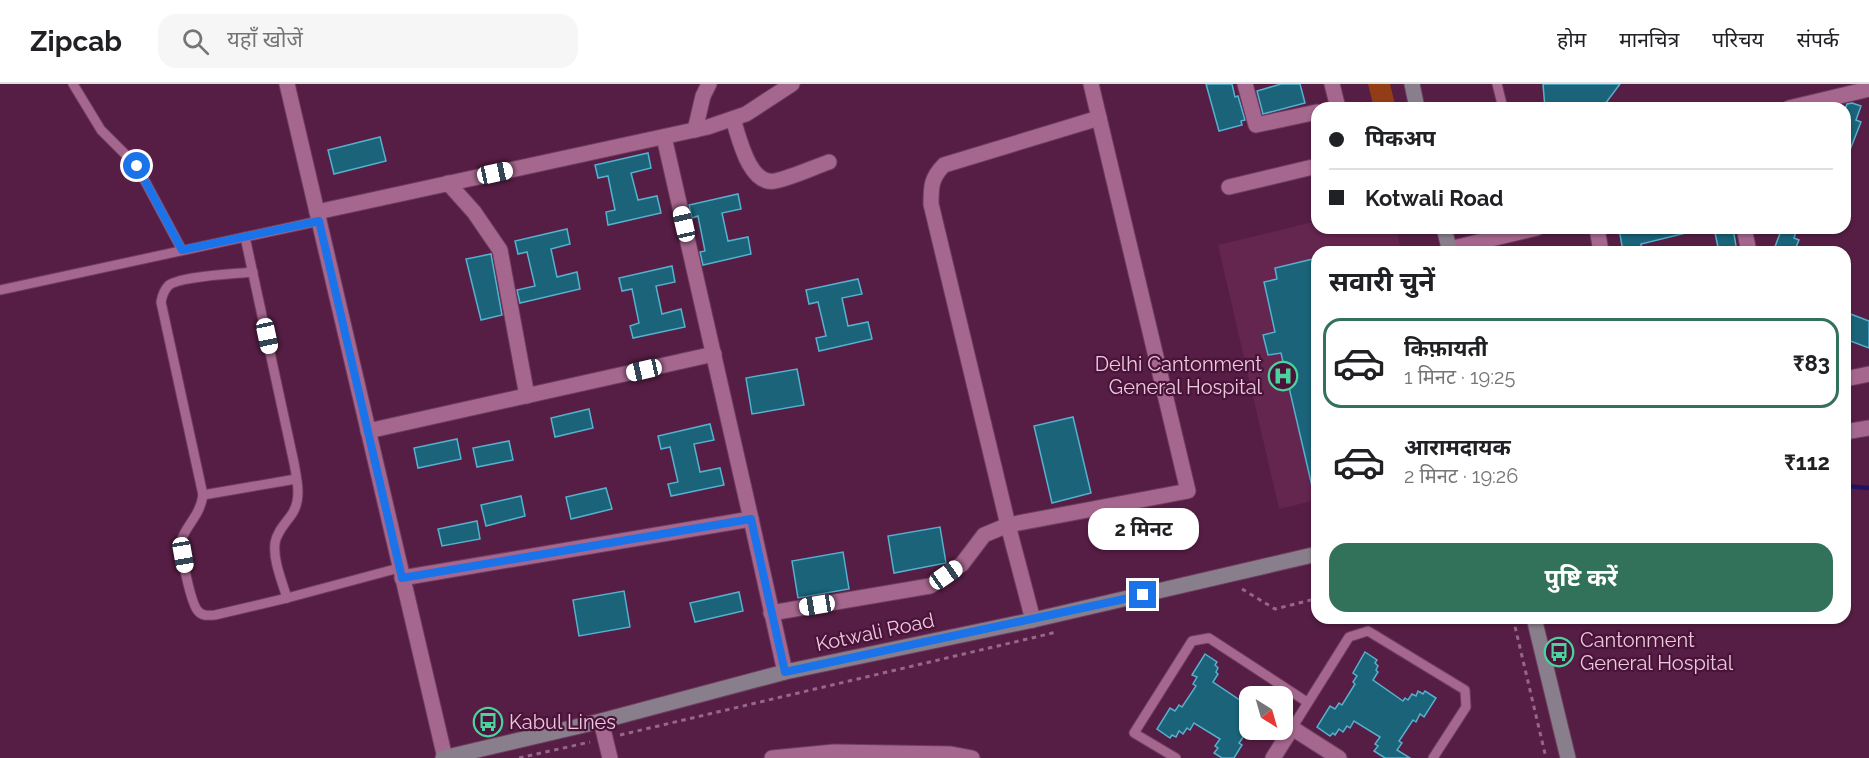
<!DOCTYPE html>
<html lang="hi">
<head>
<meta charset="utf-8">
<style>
	body { margin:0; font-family:Raleway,"Noto Sans Devanagari",sans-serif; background:#f6f6f6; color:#202124; height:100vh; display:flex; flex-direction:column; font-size:22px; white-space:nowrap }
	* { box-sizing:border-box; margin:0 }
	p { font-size:20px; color:#757577 }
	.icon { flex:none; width:33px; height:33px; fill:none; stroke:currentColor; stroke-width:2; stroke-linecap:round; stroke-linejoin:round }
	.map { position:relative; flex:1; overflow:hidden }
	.panel { position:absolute; left:1311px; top:162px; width:540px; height:378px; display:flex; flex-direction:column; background:#fff; border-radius:18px; box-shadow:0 2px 4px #0004 }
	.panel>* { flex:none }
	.top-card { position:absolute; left:1311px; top:18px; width:540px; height:132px; border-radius:18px; box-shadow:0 2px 4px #0004; display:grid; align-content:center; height:132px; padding:0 18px; background:#fff }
	.needle { width:39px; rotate:143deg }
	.fabs { position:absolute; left:1239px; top:602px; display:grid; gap:12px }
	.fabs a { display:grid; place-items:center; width:54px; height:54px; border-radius:12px; background:#fff; box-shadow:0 2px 4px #0004; font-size:30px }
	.end { position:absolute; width:27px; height:27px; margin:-14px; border:8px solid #1a73e8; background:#fff; box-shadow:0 0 0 3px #fff }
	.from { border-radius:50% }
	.bubble { position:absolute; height:42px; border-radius:18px; background:#fff; box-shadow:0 2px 4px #0004; font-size:20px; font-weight:700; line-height:42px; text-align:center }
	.car { position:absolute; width:18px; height:36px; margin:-18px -9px; border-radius:8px; box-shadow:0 0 4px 2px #0007; background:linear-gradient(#fff 24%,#345 0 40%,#fff 0 76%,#345 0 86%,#fff 0) }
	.top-card b { display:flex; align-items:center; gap:21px; height:57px; font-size:22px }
	.top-card b+b { border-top:2px solid #e0e0e0 }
	.top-card i { width:15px; height:15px; background:#202124 }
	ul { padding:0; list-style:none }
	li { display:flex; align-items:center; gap:18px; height:90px; margin:0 12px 9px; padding:0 6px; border:3px solid transparent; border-radius:18px }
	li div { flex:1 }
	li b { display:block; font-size:22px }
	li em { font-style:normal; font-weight:700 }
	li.active { border-color:#33725a }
	li>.icon { width:54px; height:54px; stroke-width:1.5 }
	h2 { padding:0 18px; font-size:27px; line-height:72px }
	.cta { display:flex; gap:12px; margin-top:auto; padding:12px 18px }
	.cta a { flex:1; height:69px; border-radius:18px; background:#33725a; color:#fff; font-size:24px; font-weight:700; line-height:69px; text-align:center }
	header { display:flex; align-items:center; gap:36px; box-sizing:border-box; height:84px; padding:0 30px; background:#fff; border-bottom:2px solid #e0e0e0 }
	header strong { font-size:28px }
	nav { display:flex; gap:33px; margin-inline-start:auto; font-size:21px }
	.search { width:420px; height:54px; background:#f6f6f6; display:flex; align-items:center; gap:15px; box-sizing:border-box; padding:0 21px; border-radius:18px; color:#757577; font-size:22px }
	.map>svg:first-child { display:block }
</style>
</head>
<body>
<header>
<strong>Zipcab</strong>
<div class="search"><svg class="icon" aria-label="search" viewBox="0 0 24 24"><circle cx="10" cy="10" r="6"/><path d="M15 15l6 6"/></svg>यहाँ खोजें</div>
<nav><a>होम</a><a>मानचित्र</a><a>परिचय</a><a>संपर्क</a></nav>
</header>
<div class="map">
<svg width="1869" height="674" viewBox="0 0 1869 674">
	<rect width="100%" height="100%" fill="#561e44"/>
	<polygon fill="#64254f" points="1317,137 1317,144 1396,144 1402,168 1317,168 1317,416 1279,425 1218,161"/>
	<polygon fill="#923d15" points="1368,0 1390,0 1396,24 1374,24"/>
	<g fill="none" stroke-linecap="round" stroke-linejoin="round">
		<polyline stroke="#231264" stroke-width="4.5" points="1845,402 1869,404"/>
	</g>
	<g fill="#1a6378" stroke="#56b0ce" stroke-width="1.5">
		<polygon points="1206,0 1232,0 1235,13 1238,12 1245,36 1241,37 1242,41 1219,47"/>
		<polygon points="1281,0 1300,0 1305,19 1263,30 1257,7"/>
		<polygon points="1543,0 1620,0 1602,24 1545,24"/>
		<polygon points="1852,19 1861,22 1856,36 1861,38 1846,76 1845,25 1847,20"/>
		<polygon points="380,53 386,77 334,90 328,66"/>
		<polygon points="648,69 651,84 631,89 638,116 657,112 661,129 608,141 606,128 615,126 608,92 598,94 595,81"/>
		<polygon points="738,110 741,125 722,129 728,157 748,153 751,170 703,181 700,168 705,167 698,132 692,134 689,121"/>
		<polygon points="1619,144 1685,144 1686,149 1641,160 1642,168 1623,168"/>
		<polygon points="1714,144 1733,144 1737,168 1719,168"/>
		<polygon points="1782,144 1797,144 1794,154 1799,156 1794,168 1773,168"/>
		<polygon points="567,145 570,160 551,165 557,193 577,188 580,205 520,219 517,206 535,202 527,168 518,170 515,157"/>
		<polygon points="491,170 502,231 481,236 466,175"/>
		<polygon points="1317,174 1317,401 1312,402 1281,269 1268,271 1263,251 1275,248 1264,198 1277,195 1275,184"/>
		<polygon points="672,182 675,198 656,202 662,230 681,225 685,243 633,254 630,242 639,239 632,205 622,207 619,194"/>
		<polygon points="858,195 862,210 842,214 848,242 868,238 872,255 819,267 816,254 826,252 818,218 809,220 806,206"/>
		<polygon points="1848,229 1869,237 1869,264 1845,255 1845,237"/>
		<polygon points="797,285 804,321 752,330 746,294"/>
		<polygon points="589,325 593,344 555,353 551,334"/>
		<polygon points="1073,333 1091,409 1052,419 1034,342"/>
		<polygon points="710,340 714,356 694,360 700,388 720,384 724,401 671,412 668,400 678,398 670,363 661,365 658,352"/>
		<polygon points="457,355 461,375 418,384 414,364"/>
		<polygon points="509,357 513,376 477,383 473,364"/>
		<polygon points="606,404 612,425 571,435 566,413"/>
		<polygon points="521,412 525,432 486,442 481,421"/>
		<polygon points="477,437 480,455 442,462 438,445"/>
		<polygon points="940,443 946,479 894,489 888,452"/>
		<polygon points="843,468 849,505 798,514 792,477"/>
		<polygon points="624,507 630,543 579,552 573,516"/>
		<polygon points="739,508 743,527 695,538 690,519"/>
		<polygon points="1365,568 1377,576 1375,579 1378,582 1376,586 1378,588 1373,596 1403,617 1405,614 1408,616 1412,610 1416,612 1418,607 1423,610 1425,607 1436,614 1424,633 1420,630 1416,638 1413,636 1399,657 1402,659 1397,666 1410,674 1385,674 1374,667 1378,662 1375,660 1380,653 1354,637 1350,644 1347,642 1343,648 1339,645 1335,651 1333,649 1330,652 1317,643 1330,622 1335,625 1339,619 1342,621 1355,600 1353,598 1357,592 1353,589"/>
		<polygon points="1205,570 1217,578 1215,581 1218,584 1216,588 1218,590 1213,598 1250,623 1250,643 1239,659 1242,661 1234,674 1222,674 1214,669 1218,664 1215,662 1220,655 1194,639 1190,646 1187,644 1183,650 1179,647 1176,653 1172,651 1170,654 1157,645 1170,624 1175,627 1179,621 1182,623 1196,602 1193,600 1197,593 1192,591"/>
	</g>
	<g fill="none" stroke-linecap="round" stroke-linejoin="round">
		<g stroke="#6e3d5f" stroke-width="11">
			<g id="lane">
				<polyline points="73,0 101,46 137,82 182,166"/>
				<polyline points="1497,0 1503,24"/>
				<path d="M245 153 294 379C297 396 302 415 292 430 286 439 277 447 275 459 273 477 282 497 287 514"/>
				<path d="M253 188C235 190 182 192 169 201 164 206 162 212 161 218L203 411C200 433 184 443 181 458 180 468 191 520 198 527 203 533 209 531 215 531L287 514 399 484"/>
				<polyline points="0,206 319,137"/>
				<polyline points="203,411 296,395"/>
				<polyline points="1292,644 1349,553 1368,547 1465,606 1466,623 1433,674"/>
				<polyline points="1176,674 1134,649 1192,557 1209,554 1307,618"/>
			</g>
		</g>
		<g stroke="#6e3d5f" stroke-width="17">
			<g id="street">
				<polyline points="287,0 445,674"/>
				<polyline points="1245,0 1256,41 1317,28"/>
				<polyline points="1332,0 1338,24"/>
				<polyline points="1789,24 1869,5"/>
				<path d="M733 35C739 53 749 102 775 97 793 93 812 84 829 78"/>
				<polyline points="695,46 703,12 709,0"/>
				<polyline points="448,99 474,128 500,166 527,312"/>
				<polyline points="1229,103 1317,82"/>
				<polyline points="317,128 708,43 746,30 792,0"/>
				<polyline points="1597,144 1601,168"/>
				<polyline points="1744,144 1749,168"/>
				<polyline points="1449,165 1537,144"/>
				<polyline points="1845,295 1869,290"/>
				<polyline points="368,347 714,270"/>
				<polyline points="1845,348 1869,344"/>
				<polyline points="751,435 785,588"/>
				<polyline points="402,494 751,435 664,53"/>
				<polyline points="771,529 930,502 962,480 984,451 1008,441 1188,407 1091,0"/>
				<path d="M1033 536 1008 441 931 120C931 103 931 94 944 81L1099 34"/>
				<polyline points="601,637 610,674"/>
				<polyline points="772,674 834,668 951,670 972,674"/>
				<polyline points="1273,674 1292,644 1339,674"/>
			</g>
		</g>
		<g stroke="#6e3d5f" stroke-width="17">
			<g id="secondary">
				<polyline points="1412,0 1417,24"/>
				<polyline points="1444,144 1450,168"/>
				<polyline points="1534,534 1568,674"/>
				<polyline points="443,674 601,637 785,588 1033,536 1317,470"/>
			</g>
		</g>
		<g stroke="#966786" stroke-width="3" stroke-dasharray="4.5 4.5" stroke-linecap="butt">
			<polyline points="1242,505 1275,525 1311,516 1317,506"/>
			<polyline points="1513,534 1546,674"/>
			<polyline points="620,651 1057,548"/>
			<polyline points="519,674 590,658"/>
		</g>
		<use href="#lane" stroke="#a6678e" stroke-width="9"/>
		<use href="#street" stroke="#a6678e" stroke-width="15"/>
		<use href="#secondary" stroke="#897f8c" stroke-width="15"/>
	</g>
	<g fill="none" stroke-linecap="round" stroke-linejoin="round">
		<polyline stroke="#1a73e8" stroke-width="8" points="137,82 182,166 319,137 402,494 751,435 785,588 1143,511"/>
	</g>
	<defs>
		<g id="hospital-ring" transform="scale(1.5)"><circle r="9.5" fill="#4a1339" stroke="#4ad49c" stroke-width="1.5"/><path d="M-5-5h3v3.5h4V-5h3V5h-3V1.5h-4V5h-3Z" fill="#4ad49c"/></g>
		<g id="bus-ring" transform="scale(1.5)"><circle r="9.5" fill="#4a1339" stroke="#4ad49c" stroke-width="1.5"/><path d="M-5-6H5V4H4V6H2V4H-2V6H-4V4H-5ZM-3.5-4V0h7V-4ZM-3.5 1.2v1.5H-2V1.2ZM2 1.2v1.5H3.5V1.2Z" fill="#4ad49c"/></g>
	</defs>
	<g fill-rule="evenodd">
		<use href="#hospital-ring" x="1283" y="292"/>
		<use href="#bus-ring" x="1559" y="568"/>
		<use href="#bus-ring" x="488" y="638"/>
	</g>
	<g text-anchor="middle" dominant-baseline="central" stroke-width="4.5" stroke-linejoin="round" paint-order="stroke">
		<g font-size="20" fill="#ebc8dc" stroke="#4a1339" text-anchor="start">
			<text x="1262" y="280" text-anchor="end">Delhi Cantonment<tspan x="1262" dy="23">General Hospital</tspan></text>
			<text x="1580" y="556">Cantonment<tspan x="1580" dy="23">General Hospital</tspan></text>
			<text x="509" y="638">Kabul Lines</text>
		</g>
		<g font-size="20" fill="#ebc8dc" stroke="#4a1339">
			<text transform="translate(875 548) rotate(-12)">Kotwali Road</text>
		</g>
	</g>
</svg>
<div class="fabs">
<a><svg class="needle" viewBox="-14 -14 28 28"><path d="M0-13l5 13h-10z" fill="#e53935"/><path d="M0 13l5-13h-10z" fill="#757577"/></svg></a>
</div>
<i class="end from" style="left:137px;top:82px"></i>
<i class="end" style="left:1143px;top:511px"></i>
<div class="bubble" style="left:1088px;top:424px;width:111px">2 मिनट</div>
<i class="car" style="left:495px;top:89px;rotate:78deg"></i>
<i class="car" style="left:684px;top:140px;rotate:347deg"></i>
<i class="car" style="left:267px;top:252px;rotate:168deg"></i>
<i class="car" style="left:644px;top:286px;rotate:257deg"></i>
<i class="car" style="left:183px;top:471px;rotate:170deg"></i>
<i class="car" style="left:946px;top:491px;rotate:55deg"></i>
<i class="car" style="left:817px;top:521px;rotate:261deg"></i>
<div class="top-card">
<b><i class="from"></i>पिकअप</b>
<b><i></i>Kotwali Road</b>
</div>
<section class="panel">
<h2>सवारी चुनें</h2>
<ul>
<li class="active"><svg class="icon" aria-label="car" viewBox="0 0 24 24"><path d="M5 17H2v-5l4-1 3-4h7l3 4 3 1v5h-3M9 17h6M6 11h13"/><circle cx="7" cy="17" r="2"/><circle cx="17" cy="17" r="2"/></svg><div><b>किफ़ायती</b><p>1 मिनट · 19:25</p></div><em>₹83</em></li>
<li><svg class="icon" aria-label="car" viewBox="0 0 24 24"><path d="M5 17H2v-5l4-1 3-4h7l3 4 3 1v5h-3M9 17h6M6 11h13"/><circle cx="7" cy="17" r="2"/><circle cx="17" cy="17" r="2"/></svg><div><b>आरामदायक</b><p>2 मिनट · 19:26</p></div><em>₹112</em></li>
</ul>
<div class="cta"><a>पुष्टि करें</a></div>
</section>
</div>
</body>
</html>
